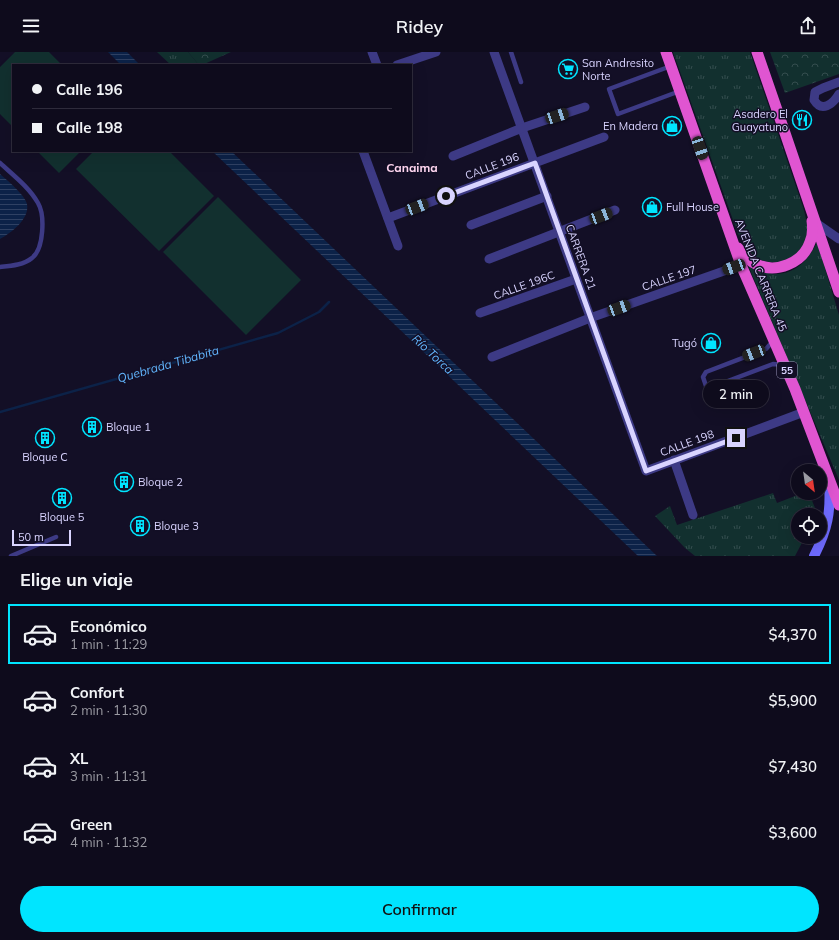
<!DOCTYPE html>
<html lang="es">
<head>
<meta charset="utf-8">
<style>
	body { margin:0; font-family:Mulish,sans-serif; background:#171425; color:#f1f3f6; height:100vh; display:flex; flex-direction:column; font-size:15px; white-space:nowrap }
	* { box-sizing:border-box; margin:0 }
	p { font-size:13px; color:#9b9ba3 }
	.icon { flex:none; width:22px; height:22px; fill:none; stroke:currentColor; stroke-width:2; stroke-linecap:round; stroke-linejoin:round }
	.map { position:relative; height:504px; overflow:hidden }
	.panel { display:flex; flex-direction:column; background:#0e0b1c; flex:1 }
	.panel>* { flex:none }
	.guide { position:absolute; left:12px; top:12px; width:400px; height:88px; border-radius:0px; box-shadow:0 4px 16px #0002,0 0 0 1px #2e2b3b; display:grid; align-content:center; height:88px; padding:0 20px; background:#0e0b1c }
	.needle { width:26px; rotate:151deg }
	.buttons { position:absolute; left:791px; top:412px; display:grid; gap:8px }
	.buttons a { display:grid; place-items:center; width:36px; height:36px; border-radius:50%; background:#0e0b1c; box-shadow:0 4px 16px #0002,0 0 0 1px #2e2b3b; font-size:20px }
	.scale { position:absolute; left:12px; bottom:10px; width:59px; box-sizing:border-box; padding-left:4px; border:2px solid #d9d4ff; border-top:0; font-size:11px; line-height:14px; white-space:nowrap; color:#d9d4ff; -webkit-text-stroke:3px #130f26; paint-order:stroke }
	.end { position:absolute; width:18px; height:18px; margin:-9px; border:5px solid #d9d4ff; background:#111; box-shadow:0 0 0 2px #111 }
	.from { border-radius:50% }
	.bubble { position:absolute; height:28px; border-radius:14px; background:#0e0b1c; box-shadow:0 4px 16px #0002,0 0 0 1px #2e2b3b; font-size:13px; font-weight:600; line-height:28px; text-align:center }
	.car { position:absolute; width:12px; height:24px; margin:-12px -6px; border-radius:5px; box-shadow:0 0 3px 1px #0007; background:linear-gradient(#222 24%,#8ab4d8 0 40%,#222 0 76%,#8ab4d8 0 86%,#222 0) }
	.guide b { display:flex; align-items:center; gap:14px; height:38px; font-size:15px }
	.guide b+b { border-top:1px solid #2e2b3b }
	.guide i { width:10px; height:10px; background:#f1f3f6 }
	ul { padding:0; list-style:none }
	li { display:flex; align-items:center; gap:12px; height:60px; margin:0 8px 6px; padding:0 12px; border:2px solid transparent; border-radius:0px }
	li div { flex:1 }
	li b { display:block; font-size:15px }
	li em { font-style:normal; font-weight:600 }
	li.current { border-color:#00e5ff }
	li>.icon { width:36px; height:36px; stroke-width:1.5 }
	h2 { padding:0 20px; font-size:18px; line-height:48px }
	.primary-button { display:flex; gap:8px; margin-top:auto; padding:8px 20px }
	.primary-button a { flex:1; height:46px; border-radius:24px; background:#00e5ff; color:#111; font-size:16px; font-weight:600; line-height:46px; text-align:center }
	header { display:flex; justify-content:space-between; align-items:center; height:52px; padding:0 20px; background:#0e0b1c; font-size:18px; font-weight:600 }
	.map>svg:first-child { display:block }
</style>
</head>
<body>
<header><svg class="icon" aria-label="menu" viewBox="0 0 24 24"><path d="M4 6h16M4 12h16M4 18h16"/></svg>Ridey<svg class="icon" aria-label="share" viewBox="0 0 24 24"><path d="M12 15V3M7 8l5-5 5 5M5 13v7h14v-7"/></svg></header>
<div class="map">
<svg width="839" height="504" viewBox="0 0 839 504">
	<defs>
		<pattern id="grass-tufts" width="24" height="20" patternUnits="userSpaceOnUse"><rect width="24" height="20" fill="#12302f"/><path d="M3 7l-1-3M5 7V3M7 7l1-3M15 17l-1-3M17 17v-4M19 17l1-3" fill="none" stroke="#344d4e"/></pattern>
		<pattern id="forest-crowns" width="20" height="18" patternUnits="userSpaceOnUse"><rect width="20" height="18" fill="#12302f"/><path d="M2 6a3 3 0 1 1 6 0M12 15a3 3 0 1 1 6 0" fill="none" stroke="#344d4e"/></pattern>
		<pattern id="water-rules" width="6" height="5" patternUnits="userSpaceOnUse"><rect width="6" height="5" fill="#0c2248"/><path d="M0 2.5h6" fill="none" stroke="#2f4163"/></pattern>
	</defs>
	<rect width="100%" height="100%" fill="#130f26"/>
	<g fill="url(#grass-tufts)">
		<polygon points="157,0 188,0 199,13 171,13"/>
		<path d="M673 0H750L803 155C806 166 809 177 806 188 799 209 771 217 754 204 747 198 742 189 738 182Z"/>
		<path d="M817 190 839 263V428L748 213C778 231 803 221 817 190Z"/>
		<polygon points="773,441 777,451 803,441 809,441 817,461 816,463 798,463 798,485 805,485 795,504 695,504 685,496 655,464 670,454 677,473"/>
	</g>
	<g fill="url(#forest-crowns)">
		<polygon points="188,0 231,0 202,13 199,13"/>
		<polygon points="770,0 839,0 839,22 785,41"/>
	</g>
	<g fill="#12302f">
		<polygon points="15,0 49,0 62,13 13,13 13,75 0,62 0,15"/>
		<polygon points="37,99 81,99 59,121"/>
		<polygon points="94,99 169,99 214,144 159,199 76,117"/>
		<polygon points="218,145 301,228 246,283 163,200"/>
	</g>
	<g fill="url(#water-rules)">
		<polygon points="108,0 127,0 140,13 121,13"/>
		<polygon points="212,99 231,99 657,504 638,504"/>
		<path d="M0 122C7 128 25 143 27 152 30 167 11 181 0 187Z"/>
	</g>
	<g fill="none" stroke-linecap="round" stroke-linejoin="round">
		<polyline stroke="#0c2248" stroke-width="2.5" points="0,360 278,281 319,260 329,250"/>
		<g stroke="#3d3a85" stroke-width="4.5">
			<polyline points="511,0 521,30"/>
			<polyline points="671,14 609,37 618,62 680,39"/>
			<path d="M0 111C13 123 29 135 38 151 45 163 44 197 32 206 24 213 10 214 0 215"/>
			<polyline points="773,289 766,297 706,320 703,325 706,334 709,335 712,335 773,312 784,313"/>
			<polyline points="11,504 56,485"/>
		</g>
		<g stroke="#3d3a85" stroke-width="9">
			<polyline points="372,0 377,13"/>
			<polyline points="494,0 646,419 804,360"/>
			<polyline points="397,13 436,0"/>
			<path d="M839 30 823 36 815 40 814 48C822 61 833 52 839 42"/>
			<polyline points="363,99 398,194"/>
			<polyline points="453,104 522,76 585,55"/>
			<polyline points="388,166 604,85"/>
			<polyline points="816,171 839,187"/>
			<polyline points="471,173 547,144"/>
			<polyline points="489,207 615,158"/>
			<polyline points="480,261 576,227"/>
			<polyline points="492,305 590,266 741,213"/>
			<polyline points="674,408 693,463"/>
		</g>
		<path stroke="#6f6bff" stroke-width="10" d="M814 504C828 477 831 460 829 430"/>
		<g stroke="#e055d1" stroke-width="11">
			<polyline points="666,0 741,213 795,337 839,453"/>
			<polyline points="757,0 785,81 839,240"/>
			<path d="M738 196C743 202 748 209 756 212 776 222 803 211 810 190 813 183 813 176 812 169"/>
		</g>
	</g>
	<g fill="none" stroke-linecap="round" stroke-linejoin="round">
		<polyline stroke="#d9d4ff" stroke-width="5" points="446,144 535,111 646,419 736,386"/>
	</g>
	<defs>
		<g id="supermarket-ring" transform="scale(1)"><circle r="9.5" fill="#130f26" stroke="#00e5ff" stroke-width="1.5"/><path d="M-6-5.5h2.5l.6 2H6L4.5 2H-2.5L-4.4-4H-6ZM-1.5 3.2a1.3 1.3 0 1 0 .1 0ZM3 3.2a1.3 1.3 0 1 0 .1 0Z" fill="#00e5ff"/></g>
		<g id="restaurant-ring" transform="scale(1)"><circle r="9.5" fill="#130f26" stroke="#00e5ff" stroke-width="1.5"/><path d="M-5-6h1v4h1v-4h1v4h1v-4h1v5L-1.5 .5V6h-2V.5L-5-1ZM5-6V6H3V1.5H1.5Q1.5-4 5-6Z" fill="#00e5ff"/></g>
		<g id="shop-ring" transform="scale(1)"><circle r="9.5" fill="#130f26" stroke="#00e5ff" stroke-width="1.5"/><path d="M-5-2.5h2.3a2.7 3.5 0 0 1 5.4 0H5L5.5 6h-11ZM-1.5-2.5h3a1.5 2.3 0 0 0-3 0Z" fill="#00e5ff"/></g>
		<g id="building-ring" transform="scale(1)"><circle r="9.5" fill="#130f26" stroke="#00e5ff" stroke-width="1.5"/><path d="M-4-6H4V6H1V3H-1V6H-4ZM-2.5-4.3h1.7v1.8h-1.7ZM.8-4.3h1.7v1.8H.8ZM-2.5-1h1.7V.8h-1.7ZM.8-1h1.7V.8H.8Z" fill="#00e5ff"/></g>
	</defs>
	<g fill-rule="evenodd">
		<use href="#supermarket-ring" x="568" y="17"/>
		<use href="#restaurant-ring" x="802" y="68"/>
		<use href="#shop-ring" x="672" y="74"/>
		<use href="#shop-ring" x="652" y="155"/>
		<use href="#shop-ring" x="711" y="291"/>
		<use href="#building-ring" x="92" y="375"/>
		<use href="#building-ring" x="45" y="386"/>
		<use href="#building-ring" x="124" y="430"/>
		<use href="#building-ring" x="62" y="446"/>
		<use href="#building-ring" x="140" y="474"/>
	</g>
	<g text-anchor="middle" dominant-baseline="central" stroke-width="3" stroke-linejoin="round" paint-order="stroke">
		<rect fill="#130f26" stroke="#9e99be" stroke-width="1" x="777" y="310" width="20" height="16" rx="3"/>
		<g font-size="10" font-weight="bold" fill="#d9d4ff">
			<text x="787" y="318">55</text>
		</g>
		<g font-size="11" fill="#d9d4ff" stroke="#130f26" text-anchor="start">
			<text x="582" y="11">San Andresito<tspan x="582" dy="13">Norte</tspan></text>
			<text x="788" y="62" text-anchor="end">Asadero El<tspan x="788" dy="13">Guayatuno</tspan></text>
			<text x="658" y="74" text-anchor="end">En Madera</text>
			<text x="666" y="155">Full House</text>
			<text x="697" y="291" text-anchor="end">Tugó</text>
			<text x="106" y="375">Bloque 1</text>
			<text x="45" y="405" text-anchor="middle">Bloque C</text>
			<text x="138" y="430">Bloque 2</text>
			<text x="62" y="465" text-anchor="middle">Bloque 5</text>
			<text x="154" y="474">Bloque 3</text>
		</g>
		<g font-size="11" fill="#d9d4ff" stroke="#130f26">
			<text transform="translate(492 114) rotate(-21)">CALLE 196</text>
			<text transform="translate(581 205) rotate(70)">CARRERA 21</text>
			<text transform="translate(761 223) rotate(68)">AVENIDA CARRERA 45</text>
			<text transform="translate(669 226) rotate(-19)">CALLE 197</text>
			<text transform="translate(524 233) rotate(-20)">CALLE 196C</text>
			<text transform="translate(687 391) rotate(-20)">CALLE 198</text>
		</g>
		<g font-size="12" font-weight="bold" fill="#ffd6f0" stroke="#130f26">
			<text x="412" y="115">Canaima</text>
		</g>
		<g font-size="12" font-style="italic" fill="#62b6ff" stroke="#130f26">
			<text transform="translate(433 302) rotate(43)">Río Torca</text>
			<text transform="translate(168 312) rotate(-16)">Quebrada Tibabita</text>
		</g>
	</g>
</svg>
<div class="buttons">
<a><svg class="needle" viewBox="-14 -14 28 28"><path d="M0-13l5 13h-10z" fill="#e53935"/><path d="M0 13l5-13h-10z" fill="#9b9ba3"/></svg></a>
<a><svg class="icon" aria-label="locate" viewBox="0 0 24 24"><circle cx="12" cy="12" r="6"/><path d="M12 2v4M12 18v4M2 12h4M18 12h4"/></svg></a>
</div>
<div class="scale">50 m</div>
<i class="end from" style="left:446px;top:144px"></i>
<i class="end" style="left:736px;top:386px"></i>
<div class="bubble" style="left:703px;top:328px;width:66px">2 min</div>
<i class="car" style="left:557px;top:64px;rotate:72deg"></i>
<i class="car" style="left:700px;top:96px;rotate:161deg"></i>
<i class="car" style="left:417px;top:155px;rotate:69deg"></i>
<i class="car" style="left:601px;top:164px;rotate:69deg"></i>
<i class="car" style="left:734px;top:215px;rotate:250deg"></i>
<i class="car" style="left:619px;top:256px;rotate:70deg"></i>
<i class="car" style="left:754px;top:301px;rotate:249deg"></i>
<div class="guide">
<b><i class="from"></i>Calle 196</b>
<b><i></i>Calle 198</b>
</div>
</div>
<section class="panel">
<h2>Elige un viaje</h2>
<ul>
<li class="current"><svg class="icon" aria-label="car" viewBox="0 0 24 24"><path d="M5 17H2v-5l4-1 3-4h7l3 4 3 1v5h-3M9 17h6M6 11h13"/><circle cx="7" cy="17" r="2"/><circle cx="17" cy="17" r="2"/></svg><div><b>Económico</b><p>1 min · 11:29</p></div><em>$4,370</em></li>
<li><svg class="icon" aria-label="car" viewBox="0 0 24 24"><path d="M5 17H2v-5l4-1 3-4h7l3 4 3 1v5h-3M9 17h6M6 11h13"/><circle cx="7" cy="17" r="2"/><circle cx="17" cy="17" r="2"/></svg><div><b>Confort</b><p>2 min · 11:30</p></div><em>$5,900</em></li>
<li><svg class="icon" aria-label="car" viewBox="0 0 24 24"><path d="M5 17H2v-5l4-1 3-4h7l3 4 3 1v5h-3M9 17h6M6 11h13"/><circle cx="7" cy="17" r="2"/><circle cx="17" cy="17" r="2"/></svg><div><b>XL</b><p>3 min · 11:31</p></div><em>$7,430</em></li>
<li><svg class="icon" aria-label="car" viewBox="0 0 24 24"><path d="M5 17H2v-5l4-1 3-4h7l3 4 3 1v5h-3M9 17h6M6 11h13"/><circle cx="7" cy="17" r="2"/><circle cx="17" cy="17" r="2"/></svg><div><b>Green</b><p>4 min · 11:32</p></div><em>$3,600</em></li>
</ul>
<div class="primary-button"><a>Confirmar</a></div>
</section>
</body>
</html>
